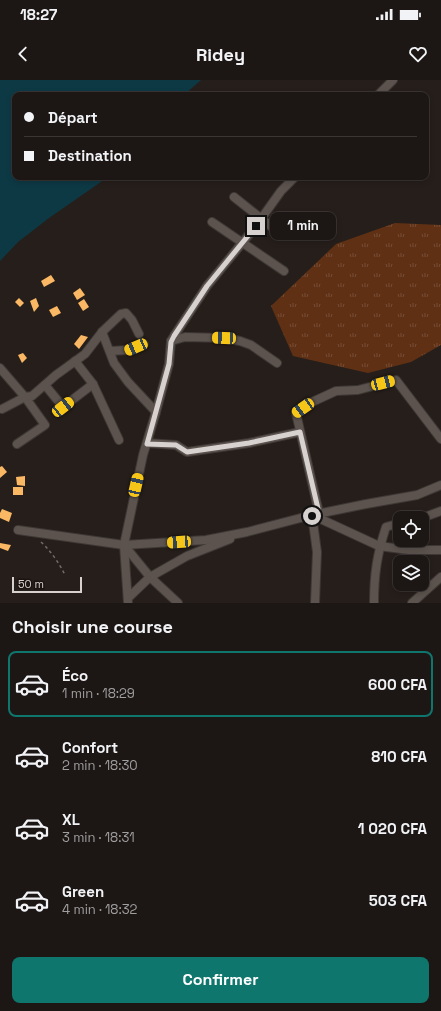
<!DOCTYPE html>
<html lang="fr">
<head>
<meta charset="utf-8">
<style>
	body { margin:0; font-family:"Space Grotesk",sans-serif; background:#251f1d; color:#f1f3f6; height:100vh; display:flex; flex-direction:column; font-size:15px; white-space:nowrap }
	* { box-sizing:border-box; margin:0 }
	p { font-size:13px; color:#a09fa0 }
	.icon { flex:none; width:22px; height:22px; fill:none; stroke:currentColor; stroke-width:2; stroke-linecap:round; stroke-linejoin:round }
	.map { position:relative; height:523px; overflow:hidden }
	.panel { display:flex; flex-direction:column; background:#1c1614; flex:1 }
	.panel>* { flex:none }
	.banner { position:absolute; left:12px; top:12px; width:417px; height:88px; border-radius:8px; box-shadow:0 2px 6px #0003,0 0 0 1px #3a3534; display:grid; align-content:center; height:88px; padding:0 12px; background:#1c1614 }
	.tools { position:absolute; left:393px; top:431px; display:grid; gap:8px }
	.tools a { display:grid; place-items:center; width:36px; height:36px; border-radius:8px; background:#1c1614; box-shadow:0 2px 6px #0003,0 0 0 1px #3a3534; font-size:20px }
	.scale { position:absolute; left:12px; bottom:10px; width:70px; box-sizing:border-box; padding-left:4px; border:2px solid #d7d1cf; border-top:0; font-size:11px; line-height:14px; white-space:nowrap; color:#d7d1cf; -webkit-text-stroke:3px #1c1411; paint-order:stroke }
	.end { position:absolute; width:18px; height:18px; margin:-9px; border:5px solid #d7d1cf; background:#111; box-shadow:0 0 0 2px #111 }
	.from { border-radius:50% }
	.bubble { position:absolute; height:28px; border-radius:8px; background:#1c1614; box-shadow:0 2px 6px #0003,0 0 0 1px #3a3534; font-size:13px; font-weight:800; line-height:28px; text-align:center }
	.car { position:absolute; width:12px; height:24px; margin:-12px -6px; border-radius:5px; box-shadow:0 0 3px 1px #0007; background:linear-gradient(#f5c518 24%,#345 0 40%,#f5c518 0 76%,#345 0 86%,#f5c518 0) }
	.banner b { display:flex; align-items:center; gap:14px; height:38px; font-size:15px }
	.banner b+b { border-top:1px solid #3a3534 }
	.banner i { width:10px; height:10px; background:#f1f3f6 }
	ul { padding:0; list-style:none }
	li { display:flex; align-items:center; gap:12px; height:66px; margin:0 8px 6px; padding:0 4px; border:2px solid transparent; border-radius:8px }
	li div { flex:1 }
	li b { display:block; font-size:15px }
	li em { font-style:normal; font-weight:800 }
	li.on { border-color:#0f766e }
	li>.icon { width:36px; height:36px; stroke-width:1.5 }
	h2 { padding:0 12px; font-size:18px; line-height:48px }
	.button { display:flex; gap:8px; margin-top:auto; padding:8px 12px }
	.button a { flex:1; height:46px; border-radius:8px; background:#0f766e; color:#fff; font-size:16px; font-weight:800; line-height:46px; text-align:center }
	.status { display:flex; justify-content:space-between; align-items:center; height:28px; padding:0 20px; background:#1c1614; direction:ltr }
	.status svg { height:11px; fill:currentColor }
	header { display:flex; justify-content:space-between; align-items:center; height:52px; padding:0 12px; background:#1c1614; font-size:18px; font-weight:800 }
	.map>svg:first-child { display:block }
</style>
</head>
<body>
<div class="status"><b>18:27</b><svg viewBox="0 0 49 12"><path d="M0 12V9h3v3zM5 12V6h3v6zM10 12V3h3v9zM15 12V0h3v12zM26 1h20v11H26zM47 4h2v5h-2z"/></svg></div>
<header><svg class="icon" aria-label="back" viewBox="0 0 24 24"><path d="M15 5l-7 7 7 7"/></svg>Ridey<svg class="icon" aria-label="heart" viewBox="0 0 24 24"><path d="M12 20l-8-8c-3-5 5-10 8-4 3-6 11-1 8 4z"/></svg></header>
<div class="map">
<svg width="441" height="523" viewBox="0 0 441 523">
	<defs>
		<pattern id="grass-tufts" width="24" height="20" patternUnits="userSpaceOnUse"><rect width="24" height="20" fill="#5f3014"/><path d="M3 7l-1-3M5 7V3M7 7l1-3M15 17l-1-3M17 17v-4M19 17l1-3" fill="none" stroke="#754d35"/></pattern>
	</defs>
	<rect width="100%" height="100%" fill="#261e1a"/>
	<polygon fill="url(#grass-tufts)" points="395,143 441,145 441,265 411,282 368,293 293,276 271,226 336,164"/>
	<polygon fill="#0d3945" points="0,0 201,0 184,15 15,15 15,97 108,97 49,138 18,162 0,181"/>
	<g fill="#fab864">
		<polygon points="51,195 55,201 44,207 41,201"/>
		<polygon points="80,208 85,215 77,220 73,213"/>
		<polygon points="19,218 24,223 20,227 15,222"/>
		<polygon points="36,218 39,226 34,232 30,221"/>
		<polygon points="84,219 89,227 83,231 78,223"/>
		<polygon points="57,226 61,233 53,237 49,230"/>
		<polygon points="81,255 88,257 79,269 74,264"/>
		<polygon points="23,273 27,278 22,283 18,275"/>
		<polygon points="2,386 7,392 0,398 0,387"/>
		<polygon points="25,396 25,406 17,405 16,397"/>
		<rect x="13" y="407" width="10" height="8"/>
		<polygon points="2,429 12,433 9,442 0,438 0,433"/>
		<polygon points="0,463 11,465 8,471 0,468"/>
	</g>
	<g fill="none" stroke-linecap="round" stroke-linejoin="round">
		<g stroke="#3e3835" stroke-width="10">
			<g id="street">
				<polyline points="378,15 393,0"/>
				<polyline points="234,117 273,148"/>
				<polyline points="212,142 284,191"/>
				<polyline points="102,252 114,283 128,302 156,332"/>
				<polyline points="171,261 185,257 224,258 240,261 251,265 277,283"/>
				<polyline points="110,271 128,270 144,264"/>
				<polyline points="75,281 93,304 119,360"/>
				<polyline points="0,288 25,317 45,345 17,364"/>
				<polyline points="45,305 63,327 93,304"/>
				<polyline points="2,329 25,317 32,316 56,295 85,274 102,252 121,234 126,233 132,240 139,254"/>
				<polyline points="147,363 176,365 187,372 249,363 300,352"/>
				<polyline points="312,435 379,466 409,470 441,470"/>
				<polyline points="422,438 441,431"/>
				<polyline points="18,450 124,465 206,460 247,452 312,435 366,424 417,415 441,405"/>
				<polyline points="124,465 150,497 178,523"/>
				<polyline points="128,518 150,497 187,476 230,459"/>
				<polyline points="128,523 124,465 143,375 156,332 169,284 171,261 174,256 207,206 256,146 281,111 295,97"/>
				<polyline points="315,523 317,472 312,435 319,433 296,333 310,323 336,311 358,310 396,300 441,359"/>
				<path d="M374 523C374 495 377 474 386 447L400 443"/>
				<polyline points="412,523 441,497"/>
			</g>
		</g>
		<path stroke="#736c68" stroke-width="1.5" stroke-dasharray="3 3" stroke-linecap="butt" d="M41 462C51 471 59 483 65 495"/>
		<use href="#street" stroke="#5c534e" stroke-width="8"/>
	</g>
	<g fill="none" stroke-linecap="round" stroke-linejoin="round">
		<polyline stroke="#d7d1cf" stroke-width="5" points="256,146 207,206 174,256 171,262 169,284 147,364 176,365 187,372 249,363 300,352 319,433 312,436"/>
	</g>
</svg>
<div class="tools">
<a><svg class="icon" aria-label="locate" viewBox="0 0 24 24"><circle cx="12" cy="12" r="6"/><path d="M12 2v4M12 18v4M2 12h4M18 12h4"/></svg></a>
<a><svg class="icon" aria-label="layers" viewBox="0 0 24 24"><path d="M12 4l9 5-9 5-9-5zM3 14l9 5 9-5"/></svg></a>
</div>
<div class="scale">50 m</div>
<i class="end from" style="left:312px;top:436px"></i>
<i class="end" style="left:256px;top:146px"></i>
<div class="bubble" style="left:270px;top:132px;width:66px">1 min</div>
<i class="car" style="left:224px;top:258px;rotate:272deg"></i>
<i class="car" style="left:136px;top:267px;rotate:247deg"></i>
<i class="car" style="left:383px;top:303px;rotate:75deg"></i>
<i class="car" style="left:63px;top:327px;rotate:52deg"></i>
<i class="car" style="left:303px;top:328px;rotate:235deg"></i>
<i class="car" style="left:136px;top:405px;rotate:13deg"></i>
<i class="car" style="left:179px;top:462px;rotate:266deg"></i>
<div class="banner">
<b><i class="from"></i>Départ</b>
<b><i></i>Destination</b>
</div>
</div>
<section class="panel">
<h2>Choisir une course</h2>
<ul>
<li class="on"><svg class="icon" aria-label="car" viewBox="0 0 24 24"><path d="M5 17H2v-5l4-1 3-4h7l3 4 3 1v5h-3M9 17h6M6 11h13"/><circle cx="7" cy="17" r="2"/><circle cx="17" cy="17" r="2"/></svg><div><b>Éco</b><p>1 min · 18:29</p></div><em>600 CFA</em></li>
<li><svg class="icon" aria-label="car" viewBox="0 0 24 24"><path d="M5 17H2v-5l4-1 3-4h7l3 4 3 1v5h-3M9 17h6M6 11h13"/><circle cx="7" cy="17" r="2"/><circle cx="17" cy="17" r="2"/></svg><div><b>Confort</b><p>2 min · 18:30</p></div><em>810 CFA</em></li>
<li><svg class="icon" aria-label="car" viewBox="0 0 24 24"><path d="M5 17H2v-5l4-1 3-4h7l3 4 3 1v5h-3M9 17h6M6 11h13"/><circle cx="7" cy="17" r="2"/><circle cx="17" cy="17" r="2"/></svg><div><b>XL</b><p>3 min · 18:31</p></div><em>1 020 CFA</em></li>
<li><svg class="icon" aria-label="car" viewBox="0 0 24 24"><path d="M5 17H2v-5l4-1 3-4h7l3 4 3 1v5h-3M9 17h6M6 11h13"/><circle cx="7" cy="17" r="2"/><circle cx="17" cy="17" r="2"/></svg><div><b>Green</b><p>4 min · 18:32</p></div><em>503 CFA</em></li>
</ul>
<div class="button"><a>Confirmer</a></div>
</section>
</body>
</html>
